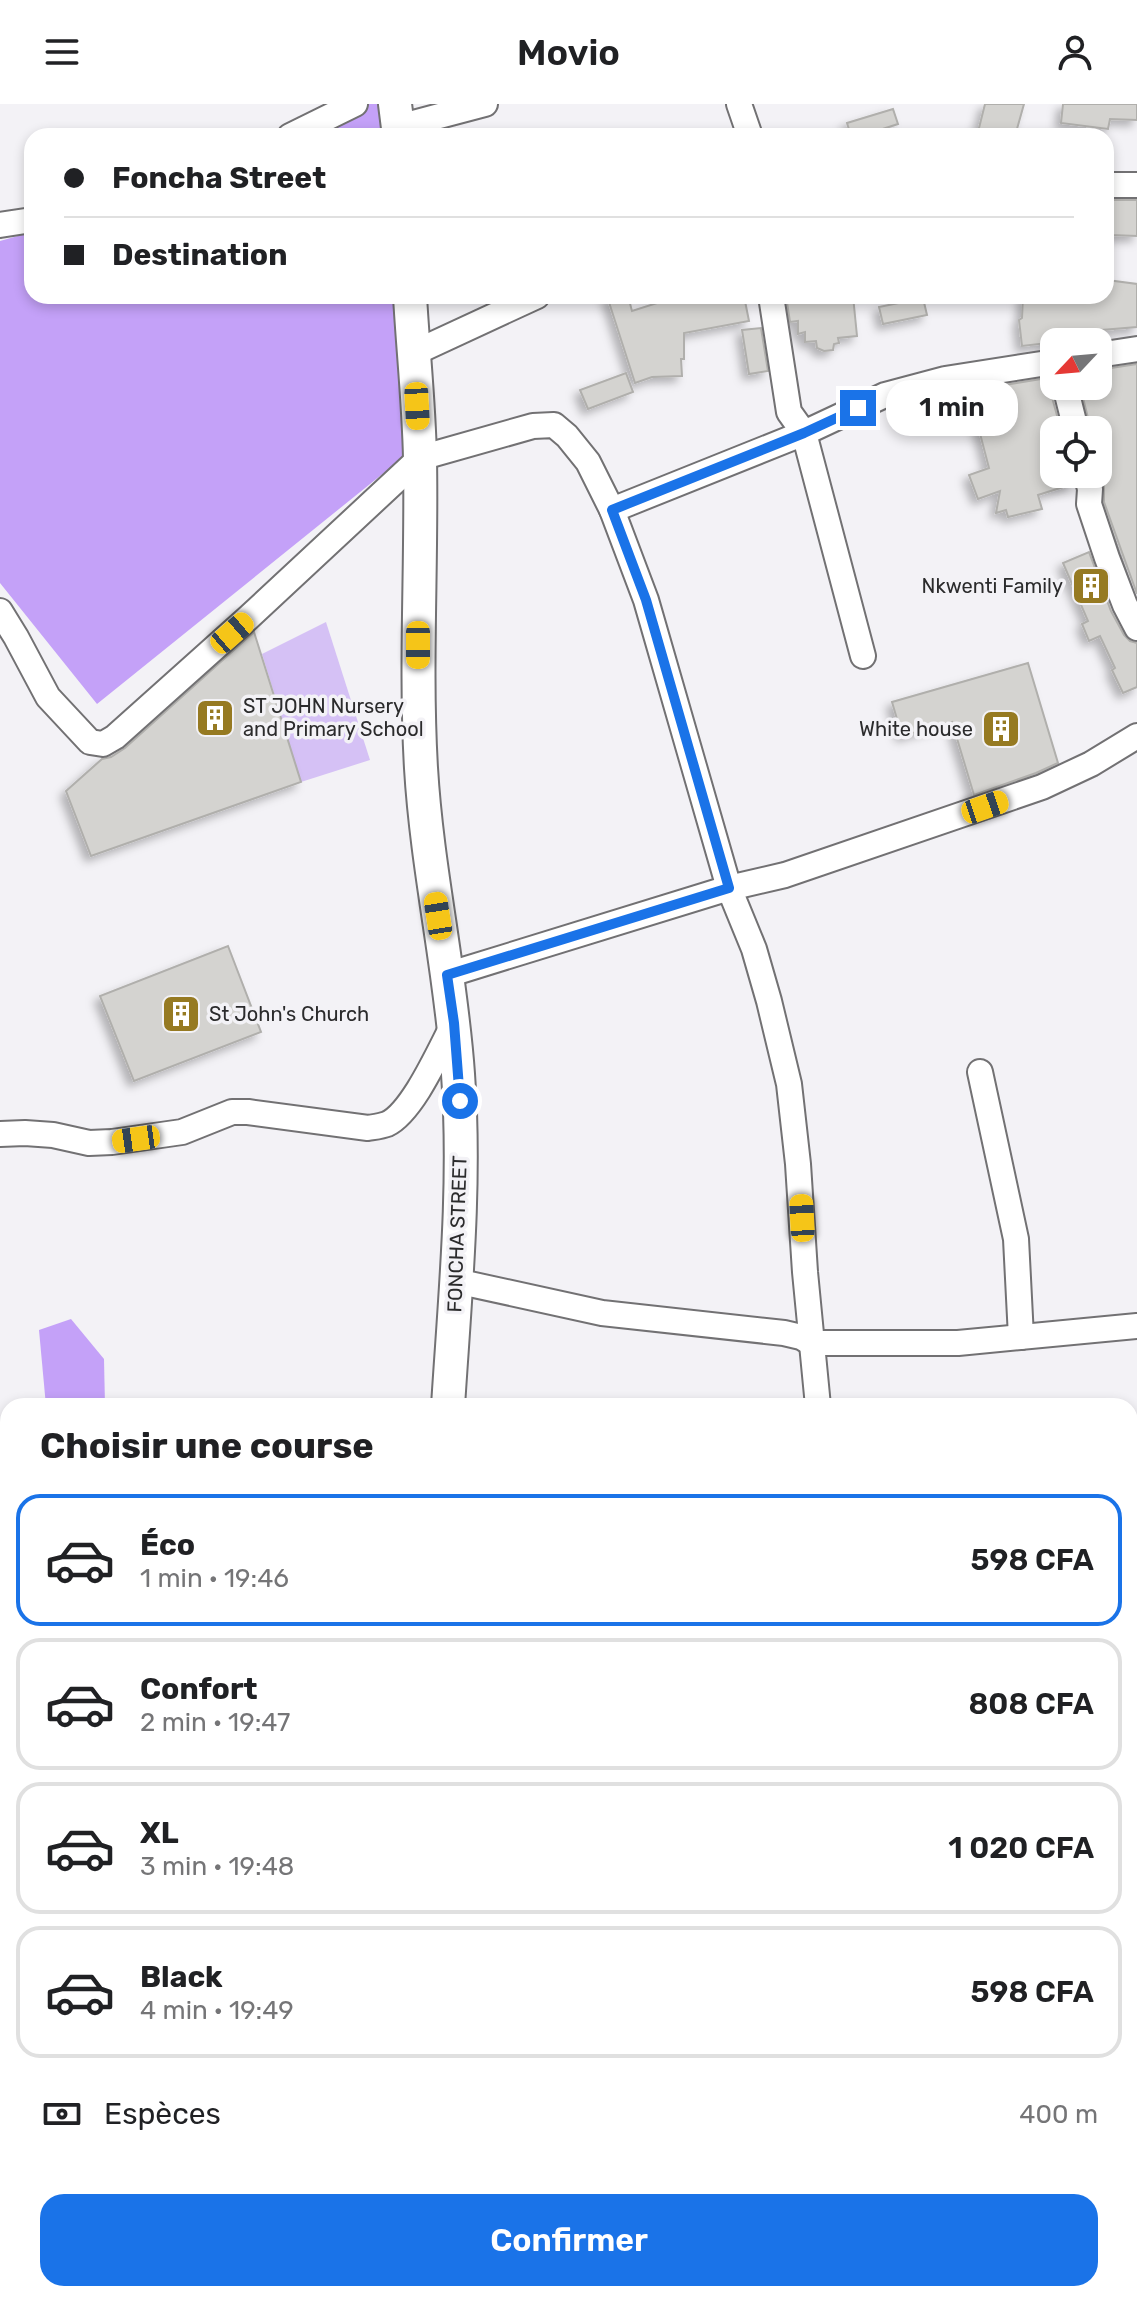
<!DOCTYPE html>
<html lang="fr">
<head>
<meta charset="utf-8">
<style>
	body { margin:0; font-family:Rubik,sans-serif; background:#f6f6f6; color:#202124; height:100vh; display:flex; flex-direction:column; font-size:30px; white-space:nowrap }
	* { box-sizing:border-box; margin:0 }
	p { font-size:26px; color:#757577 }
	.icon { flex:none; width:44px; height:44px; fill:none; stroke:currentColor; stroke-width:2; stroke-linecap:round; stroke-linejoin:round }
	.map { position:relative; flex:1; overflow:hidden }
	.panel { position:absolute; left:0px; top:1294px; width:1138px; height:904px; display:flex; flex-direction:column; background:#fff; border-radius:24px 24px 0 0; box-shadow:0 4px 12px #0003 }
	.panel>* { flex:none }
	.guide { position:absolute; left:24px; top:24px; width:1090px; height:176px; border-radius:24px; box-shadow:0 4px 12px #0003; display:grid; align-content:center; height:176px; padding:0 40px; background:#fff }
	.needle { width:52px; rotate:244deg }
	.buttons { position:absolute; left:1040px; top:224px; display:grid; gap:16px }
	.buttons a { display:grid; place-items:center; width:72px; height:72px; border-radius:16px; background:#fff; box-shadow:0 4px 12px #0003; font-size:40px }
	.end { position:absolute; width:36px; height:36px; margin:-18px; border:10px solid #1a73e8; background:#fff; box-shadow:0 0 0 4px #fff }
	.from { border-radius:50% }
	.bubble { position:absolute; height:56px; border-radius:24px; background:#fff; box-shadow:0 4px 12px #0003; font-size:26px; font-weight:600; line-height:56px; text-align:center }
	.car { position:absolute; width:24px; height:48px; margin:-24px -12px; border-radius:10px; box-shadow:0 0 6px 2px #0007; background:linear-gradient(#f5c518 24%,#345 0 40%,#f5c518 0 76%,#345 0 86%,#f5c518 0) }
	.guide b { display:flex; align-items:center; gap:28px; height:76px; font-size:30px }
	.guide b+b { border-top:2px solid #e0e0e0 }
	.guide i { width:20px; height:20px; background:#202124 }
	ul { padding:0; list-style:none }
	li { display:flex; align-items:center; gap:24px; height:132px; margin:0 16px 12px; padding:0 24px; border:4px solid #e0e0e0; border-radius:24px }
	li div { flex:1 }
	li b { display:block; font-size:30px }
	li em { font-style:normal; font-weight:600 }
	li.current { border-color:#1a73e8 }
	li>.icon { width:72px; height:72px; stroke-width:1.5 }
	h2 { padding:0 40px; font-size:36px; line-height:96px }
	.pay { display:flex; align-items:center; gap:20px; height:88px; padding:0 40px; font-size:30px }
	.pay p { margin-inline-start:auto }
	.button { display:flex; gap:16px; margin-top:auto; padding:16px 40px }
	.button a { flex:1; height:92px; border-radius:24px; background:#1a73e8; color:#fff; font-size:32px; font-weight:600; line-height:92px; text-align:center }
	header { display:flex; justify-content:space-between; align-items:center; height:104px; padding:0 40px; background:#fff; font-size:36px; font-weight:600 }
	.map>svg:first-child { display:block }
</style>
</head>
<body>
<header><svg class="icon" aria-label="menu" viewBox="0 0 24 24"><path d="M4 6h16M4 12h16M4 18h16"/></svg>Movio<svg class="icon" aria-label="person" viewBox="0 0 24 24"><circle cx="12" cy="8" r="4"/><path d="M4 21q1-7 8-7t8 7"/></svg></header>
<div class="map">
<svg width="1137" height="2198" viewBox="0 0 1137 2198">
	<defs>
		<filter id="shadow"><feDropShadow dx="-5.5" dy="5.5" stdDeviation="4" flood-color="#0004"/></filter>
	</defs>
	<rect width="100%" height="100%" fill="#f3f2f6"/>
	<polygon fill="#d5c1f5" points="326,518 370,656 301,678 262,550"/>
	<g fill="#c4a1f8">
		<polygon points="368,0 387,0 389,32 303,32"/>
		<polygon points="32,128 32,192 400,192 411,347 97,600 0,479 0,137"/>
		<polygon points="71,1215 104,1255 105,1302 46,1302 39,1226"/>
		<polygon points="8,1446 8,1600 0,1598 0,1460"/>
		<polygon points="8,1939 8,2190 347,2190 347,2198 0,2198 0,1940"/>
	</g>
	<g fill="#d4d3d0" stroke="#b0afac" stroke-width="2" filter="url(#shadow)">
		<polygon points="985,0 1024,0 1015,32 977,32"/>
		<polygon points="1063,0 1137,0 1137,16 1110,15 1108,25 1061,19"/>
		<polygon points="893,5 898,20 861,32 851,32 847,19"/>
		<polygon points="1106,96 1137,96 1137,132 1111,131 1112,114 1106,115"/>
		<polygon points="1107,176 1137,180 1137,223 1090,227 1091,234 1022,242 1019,216 1022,214 1023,192 1106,192"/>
		<polygon points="607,192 628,192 632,207 679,192 744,192 749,217 684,229 684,255 681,255 682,272 652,273 635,279"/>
		<polygon points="786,192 853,192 857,232 838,234 839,239 834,240 833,246 824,247 817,244 816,237 805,238 805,228 798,230 798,217 790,218"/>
		<polygon points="923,194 927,211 883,220 879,203"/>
		<polygon points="761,224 768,267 749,270 742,226"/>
		<polygon points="1137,260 1137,490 1104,398 1104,381 1098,362 1098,326 1091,326 1080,282 1098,282 1098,266"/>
		<polygon points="626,269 633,288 588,305 580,286"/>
		<polygon points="1053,273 1050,286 1061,326 1054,326 1054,370 1071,370 1073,380 1038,391 1042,405 1008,413 1006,406 996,409 1000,387 978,395 969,371 989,364 977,318 992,315 985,297 994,296 992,283"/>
		<polygon points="1089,448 1111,507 1124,531 1130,537 1137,539 1137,583 1123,589 1112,566 1115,564 1100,532 1089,537 1082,520 1088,517 1063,459"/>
		<polygon points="254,528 301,678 91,752 66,687 102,655 111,653 125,644"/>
		<polygon points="1028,559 1058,659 1036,669 974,691 952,618 902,632 892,598"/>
		<polygon points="228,842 261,928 134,977 100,892"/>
	</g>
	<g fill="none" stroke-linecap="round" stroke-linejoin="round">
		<g stroke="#727173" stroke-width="28">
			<g id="minor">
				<polyline points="739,0 750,32"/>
				<polyline points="398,23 485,0"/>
				<polyline points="290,32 355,0"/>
				<polyline points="1106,81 1137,81"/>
				<polyline points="0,121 32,116"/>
				<polyline points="771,192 789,308 804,329 863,552"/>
				<polyline points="414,249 537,192"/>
				<polyline points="1098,251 1137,245"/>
				<polyline points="1065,282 1076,326"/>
				<polyline points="1086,370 1090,385 1089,400 1107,454 1125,501 1137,524"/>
				<polyline points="612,406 804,329 885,291 945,275 1054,258"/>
				<polyline points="0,507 16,533 48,593 90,638 103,640 115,633 248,514 420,354 533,322 554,321 567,332 588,358 612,406 646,496 729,784 754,845 769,897 789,980 798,1060 805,1168 818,1302"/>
				<polyline points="447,871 729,784 785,771 1042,683 1091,660 1137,632"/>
				<polyline points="980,968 1016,1135 1021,1233"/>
				<path d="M0 1030 25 1029 53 1031 89 1039 112 1038 182 1028 232 1008H248L368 1024C374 1023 382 1022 387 1020 413 1008 440 945 454 919"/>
				<polyline points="456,1177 602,1209 784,1229 801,1233 811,1239 958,1239 1137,1222"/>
				<polyline points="1130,1690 1137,1675"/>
				<polyline points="1130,1738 1137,1739"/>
				<polyline points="0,1869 8,1866"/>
				<polyline points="1095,2198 1095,2190"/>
			</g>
		</g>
		<g stroke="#727173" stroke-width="36">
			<g id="major">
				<polyline points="395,0 399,32"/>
				<path d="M410 192C413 246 419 301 420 355 422 458 415 561 421 664 427 766 451 867 458 970 466 1080 455 1192 448 1302"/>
				<polyline points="1130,1997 1137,1994"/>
				<polyline points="349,2198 350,2190"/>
				<polyline points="775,2198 786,2190"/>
			</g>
		</g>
		<use href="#minor" stroke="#fff" stroke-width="24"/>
		<use href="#major" stroke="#fff" stroke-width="32"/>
	</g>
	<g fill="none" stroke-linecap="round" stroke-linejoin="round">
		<polyline stroke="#1a73e8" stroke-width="10" points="460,997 454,919 447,871 729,784 646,496 612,406 804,329 858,304"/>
	</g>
	<defs>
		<g id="building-square" transform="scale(2)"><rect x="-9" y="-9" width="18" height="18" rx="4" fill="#967a22" stroke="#f3f2f6"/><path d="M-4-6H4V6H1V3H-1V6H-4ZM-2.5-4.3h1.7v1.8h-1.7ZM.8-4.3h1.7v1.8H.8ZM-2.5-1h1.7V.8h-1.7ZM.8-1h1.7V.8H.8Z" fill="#fff"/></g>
	</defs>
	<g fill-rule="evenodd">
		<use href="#building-square" x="1091" y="482"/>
		<use href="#building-square" x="215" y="614"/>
		<use href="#building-square" x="1001" y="625"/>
		<use href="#building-square" x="181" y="910"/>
	</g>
	<g text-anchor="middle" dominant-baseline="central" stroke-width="7" stroke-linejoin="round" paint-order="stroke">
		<g font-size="20" fill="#2b2b2c" stroke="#f3f2f6" text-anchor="end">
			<text x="1063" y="482">Nkwenti Family</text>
			<text x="243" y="602" text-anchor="start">ST JOHN Nursery<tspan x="243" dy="23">and Primary School</tspan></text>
			<text x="973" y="625">White house</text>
			<text x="209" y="910" text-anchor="start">St John's Church</text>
		</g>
		<g font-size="20" fill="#2b2b2c" stroke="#f3f2f6">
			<text transform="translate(457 1130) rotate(-88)">FONCHA STREET</text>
		</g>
	</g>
</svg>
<div class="buttons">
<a><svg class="needle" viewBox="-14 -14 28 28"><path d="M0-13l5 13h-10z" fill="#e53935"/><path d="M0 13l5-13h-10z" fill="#757577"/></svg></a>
<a><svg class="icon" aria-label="locate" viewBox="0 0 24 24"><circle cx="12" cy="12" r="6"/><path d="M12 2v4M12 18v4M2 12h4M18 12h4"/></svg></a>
</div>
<i class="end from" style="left:460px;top:997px"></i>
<i class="end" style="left:858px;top:304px"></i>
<div class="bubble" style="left:886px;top:276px;width:132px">1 min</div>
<i class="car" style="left:417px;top:302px;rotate:177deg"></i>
<i class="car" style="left:232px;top:529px;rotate:49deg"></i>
<i class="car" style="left:418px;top:541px;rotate:180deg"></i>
<i class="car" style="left:985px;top:703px;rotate:71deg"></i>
<i class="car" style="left:438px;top:812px;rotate:351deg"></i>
<i class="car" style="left:136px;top:1035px;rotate:262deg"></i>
<i class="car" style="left:802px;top:1114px;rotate:357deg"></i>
<div class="guide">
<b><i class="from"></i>Foncha Street</b>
<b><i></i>Destination</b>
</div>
<section class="panel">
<h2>Choisir une course</h2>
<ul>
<li class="current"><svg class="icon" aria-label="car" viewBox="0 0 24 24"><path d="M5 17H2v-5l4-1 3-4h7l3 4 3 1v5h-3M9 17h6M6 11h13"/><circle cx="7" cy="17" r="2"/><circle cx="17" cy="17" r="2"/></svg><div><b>Éco</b><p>1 min · 19:46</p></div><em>598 CFA</em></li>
<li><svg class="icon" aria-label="car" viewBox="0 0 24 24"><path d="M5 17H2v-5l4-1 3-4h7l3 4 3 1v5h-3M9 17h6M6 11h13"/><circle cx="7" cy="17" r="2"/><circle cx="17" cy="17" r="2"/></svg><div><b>Confort</b><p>2 min · 19:47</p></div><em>808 CFA</em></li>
<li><svg class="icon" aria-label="car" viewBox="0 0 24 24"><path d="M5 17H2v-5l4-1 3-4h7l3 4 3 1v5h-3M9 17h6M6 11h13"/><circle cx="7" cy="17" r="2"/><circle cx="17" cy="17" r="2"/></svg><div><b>XL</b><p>3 min · 19:48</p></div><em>1 020 CFA</em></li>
<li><svg class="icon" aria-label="car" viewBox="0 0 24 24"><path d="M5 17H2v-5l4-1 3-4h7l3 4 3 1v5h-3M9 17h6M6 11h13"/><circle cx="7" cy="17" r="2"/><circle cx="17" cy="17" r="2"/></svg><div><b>Black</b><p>4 min · 19:49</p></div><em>598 CFA</em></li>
</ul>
<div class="pay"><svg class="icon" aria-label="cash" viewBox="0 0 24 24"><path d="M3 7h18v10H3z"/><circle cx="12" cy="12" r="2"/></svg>Espèces<p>400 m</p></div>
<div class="button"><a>Confirmer</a></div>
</section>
</div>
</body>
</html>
